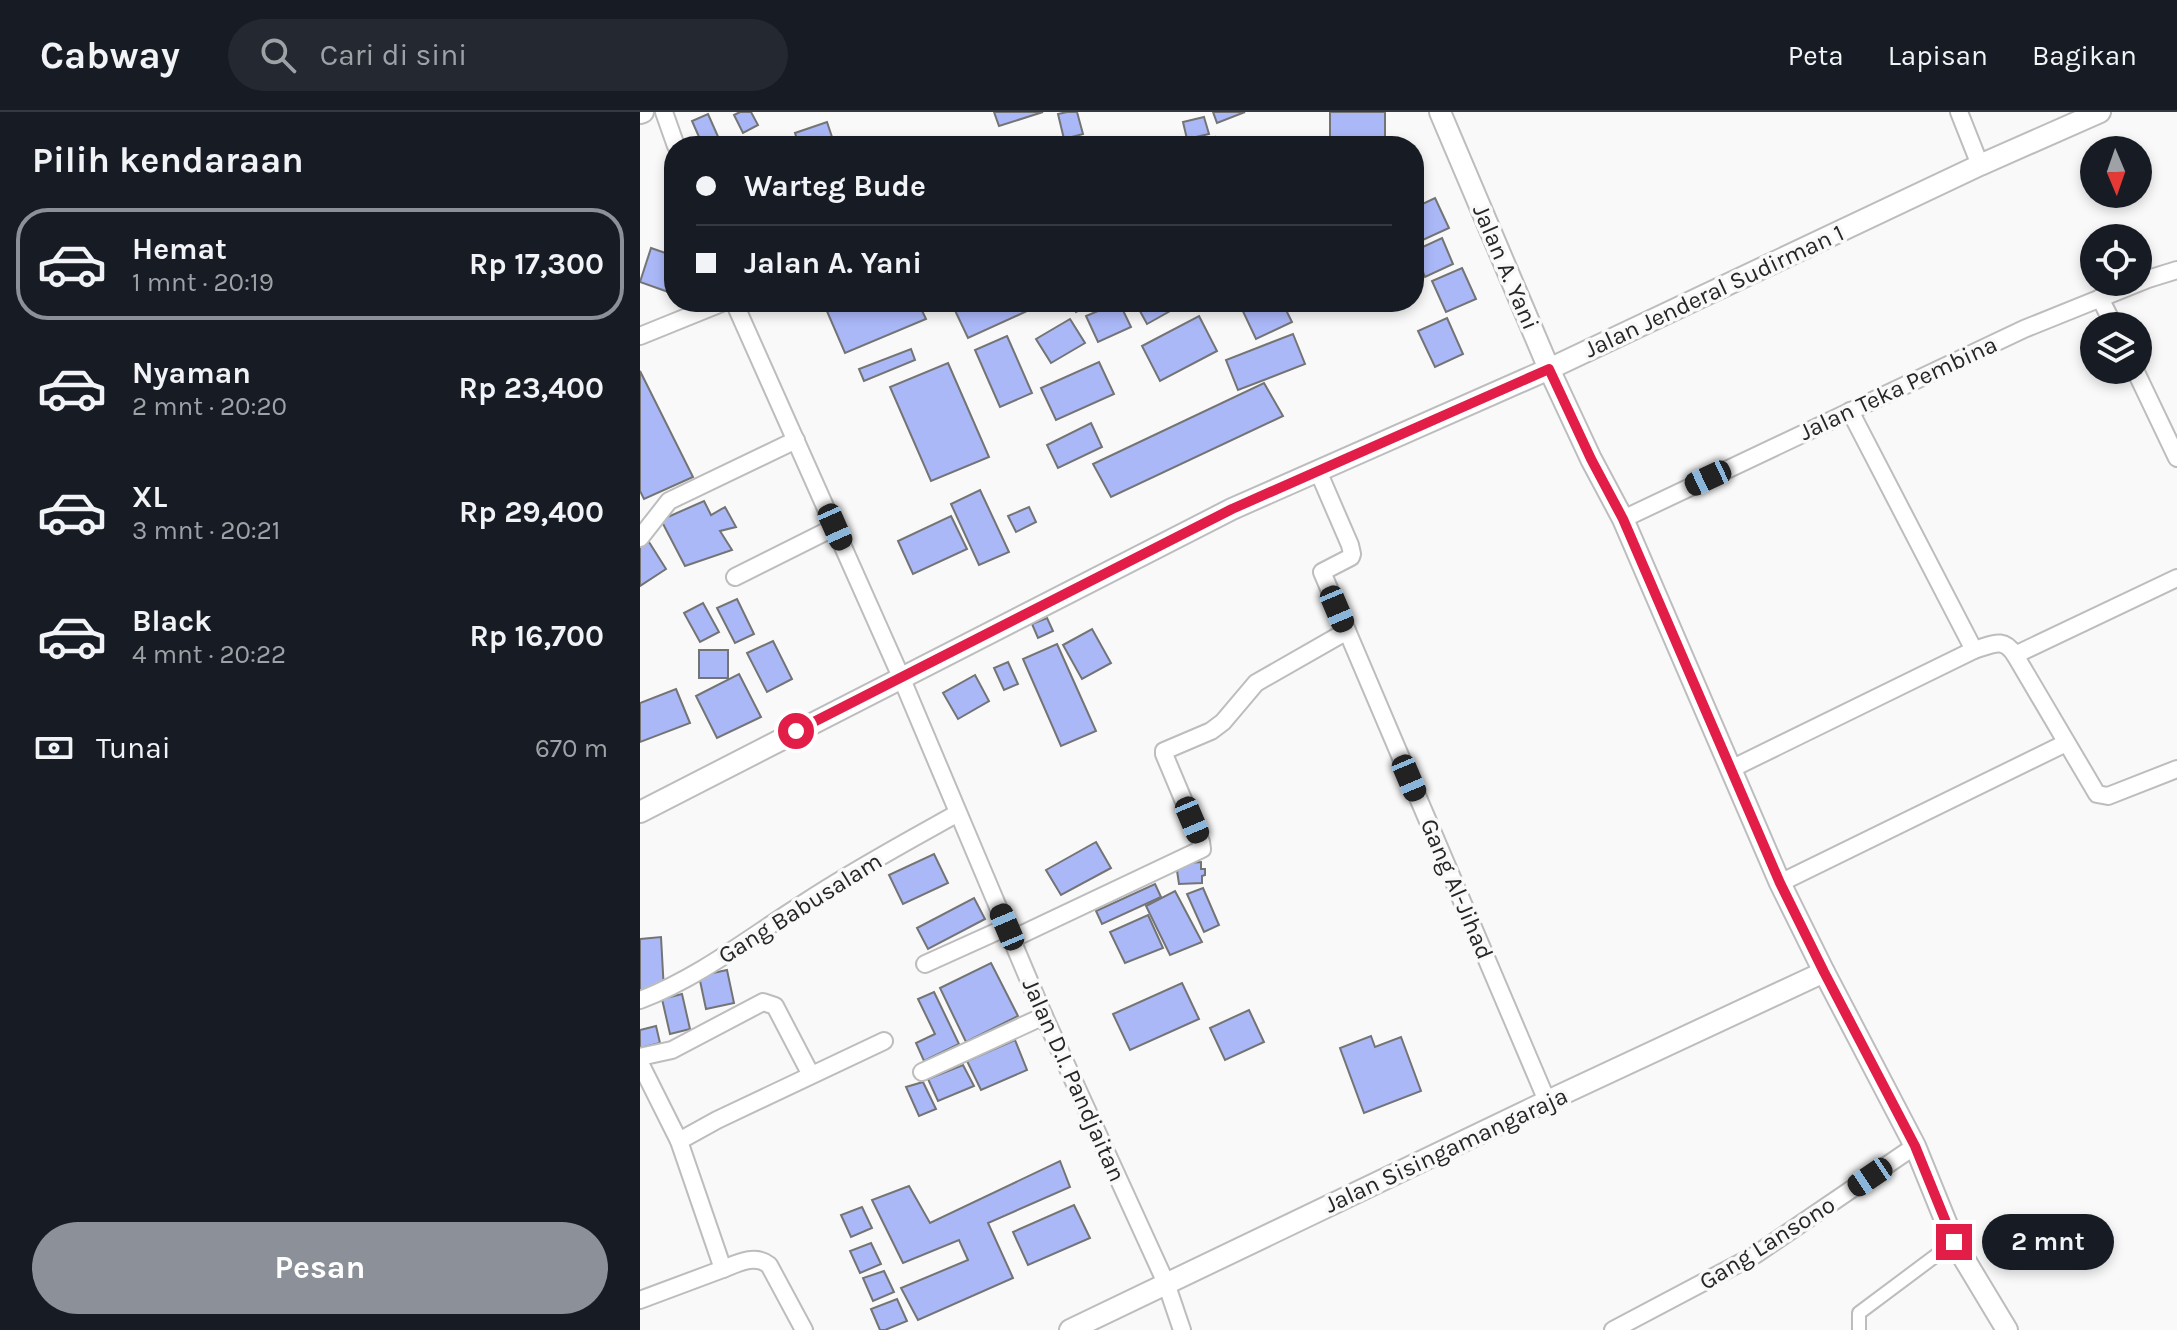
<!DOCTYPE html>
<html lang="id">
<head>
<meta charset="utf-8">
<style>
	body { margin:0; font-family:Karla,sans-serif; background:#242831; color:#f1f3f6; height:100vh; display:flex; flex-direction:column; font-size:30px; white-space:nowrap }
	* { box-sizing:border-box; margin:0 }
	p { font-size:26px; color:#9ea1a6 }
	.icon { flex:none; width:44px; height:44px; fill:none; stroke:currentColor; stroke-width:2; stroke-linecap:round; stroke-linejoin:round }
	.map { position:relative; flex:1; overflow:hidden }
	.drawer { display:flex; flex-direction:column; background:#171b24; width:640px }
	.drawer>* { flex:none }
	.top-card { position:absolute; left:24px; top:24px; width:760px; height:176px; border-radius:32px; box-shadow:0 4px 12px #0003; display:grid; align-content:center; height:176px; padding:0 32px; background:#171b24 }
	.needle { width:52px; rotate:178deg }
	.controls { position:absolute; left:1440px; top:24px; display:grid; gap:16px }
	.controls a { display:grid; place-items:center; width:72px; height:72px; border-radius:50%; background:#171b24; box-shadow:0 4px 12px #0003; font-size:40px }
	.end { position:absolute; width:36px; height:36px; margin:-18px; border:10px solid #e11d48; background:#fff; box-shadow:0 0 0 4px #fff }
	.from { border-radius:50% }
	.bubble { position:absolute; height:56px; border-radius:28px; background:#171b24; box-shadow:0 4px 12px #0003; font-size:26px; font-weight:700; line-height:56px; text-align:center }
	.car { position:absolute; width:24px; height:48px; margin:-24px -12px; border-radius:10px; box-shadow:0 0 6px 2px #0007; background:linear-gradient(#222 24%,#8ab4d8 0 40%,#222 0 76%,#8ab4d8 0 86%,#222 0) }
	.top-card b { display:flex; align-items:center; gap:28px; height:76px; font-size:30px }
	.top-card b+b { border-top:2px solid #363941 }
	.top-card i { width:20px; height:20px; background:#f1f3f6 }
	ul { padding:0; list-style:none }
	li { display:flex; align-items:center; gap:24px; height:112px; margin:0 16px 12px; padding:0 16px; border:4px solid transparent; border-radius:32px }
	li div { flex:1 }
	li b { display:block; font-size:30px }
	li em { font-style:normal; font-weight:700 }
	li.selected { border-color:#8c9099 }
	li>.icon { width:72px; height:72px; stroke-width:1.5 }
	h2 { padding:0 32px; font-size:36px; line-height:96px }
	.pay { display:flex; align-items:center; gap:20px; height:88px; padding:0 32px; font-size:30px }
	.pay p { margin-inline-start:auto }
	.button { display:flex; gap:16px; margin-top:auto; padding:16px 32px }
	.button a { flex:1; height:92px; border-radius:48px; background:#8c9099; color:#fff; font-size:32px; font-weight:700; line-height:92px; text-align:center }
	header { display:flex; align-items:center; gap:48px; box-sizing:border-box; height:112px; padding:0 40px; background:#171b24; border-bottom:2px solid #363941 }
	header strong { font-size:38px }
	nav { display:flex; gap:44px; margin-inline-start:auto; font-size:28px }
	.search { width:560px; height:72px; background:#242831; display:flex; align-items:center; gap:20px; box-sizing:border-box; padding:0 28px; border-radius:44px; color:#9ea1a6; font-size:30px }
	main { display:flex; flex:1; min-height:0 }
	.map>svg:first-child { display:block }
</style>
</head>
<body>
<header>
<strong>Cabway</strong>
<div class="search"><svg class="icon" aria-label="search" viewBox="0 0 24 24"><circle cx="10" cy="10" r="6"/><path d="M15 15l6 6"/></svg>Cari di sini</div>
<nav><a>Peta</a><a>Lapisan</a><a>Bagikan</a></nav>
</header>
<main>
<section class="drawer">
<h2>Pilih kendaraan</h2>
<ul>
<li class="selected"><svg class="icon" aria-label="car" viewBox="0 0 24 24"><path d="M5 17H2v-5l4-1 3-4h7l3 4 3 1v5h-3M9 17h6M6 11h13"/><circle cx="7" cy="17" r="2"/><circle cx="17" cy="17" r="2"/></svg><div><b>Hemat</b><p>1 mnt · 20:19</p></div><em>Rp 17,300</em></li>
<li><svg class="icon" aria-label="car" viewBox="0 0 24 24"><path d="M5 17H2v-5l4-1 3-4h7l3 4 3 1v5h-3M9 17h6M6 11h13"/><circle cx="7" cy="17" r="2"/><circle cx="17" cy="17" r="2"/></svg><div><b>Nyaman</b><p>2 mnt · 20:20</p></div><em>Rp 23,400</em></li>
<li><svg class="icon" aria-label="car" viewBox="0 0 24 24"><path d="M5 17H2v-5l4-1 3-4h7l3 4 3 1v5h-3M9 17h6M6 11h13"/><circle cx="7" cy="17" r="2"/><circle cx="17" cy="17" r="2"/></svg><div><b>XL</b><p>3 mnt · 20:21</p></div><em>Rp 29,400</em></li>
<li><svg class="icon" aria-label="car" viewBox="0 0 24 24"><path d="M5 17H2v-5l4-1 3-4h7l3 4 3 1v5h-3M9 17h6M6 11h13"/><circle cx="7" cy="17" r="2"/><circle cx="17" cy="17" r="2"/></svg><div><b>Black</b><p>4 mnt · 20:22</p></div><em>Rp 16,700</em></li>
</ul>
<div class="pay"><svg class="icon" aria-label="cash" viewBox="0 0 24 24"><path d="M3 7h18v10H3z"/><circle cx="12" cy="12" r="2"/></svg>Tunai<p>670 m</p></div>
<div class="button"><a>Pesan</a></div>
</section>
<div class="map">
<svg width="1537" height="1218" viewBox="0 0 1537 1218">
	<rect width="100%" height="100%" fill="#f9f9fa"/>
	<g fill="#aab8f8" stroke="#747475" stroke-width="2">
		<polygon points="100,0 111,0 118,13 103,21 94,3"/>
		<polygon points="354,0 403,0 359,14"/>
		<polygon points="427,0 437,0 443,22 424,27 418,2"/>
		<polygon points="573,0 605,0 577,11"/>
		<rect x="690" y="0" width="55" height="31"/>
		<polygon points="68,2 80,29 63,34 52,9"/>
		<polygon points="564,5 569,22 547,27 543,10"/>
		<polygon points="187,10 195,34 159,34 155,21"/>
		<polygon points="575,25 576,34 542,34 542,31"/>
		<polygon points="353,27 354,34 342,34 341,29"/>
		<polygon points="795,86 809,116 774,132 774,96"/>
		<polygon points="802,126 813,152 785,165 774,139"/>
		<polygon points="11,136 34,144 34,182 0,170"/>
		<polygon points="822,156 836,187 806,200 792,169"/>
		<polygon points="148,190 168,190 151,197"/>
		<polygon points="183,190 278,190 286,207 205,241"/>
		<polygon points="311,190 383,190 387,199 328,226"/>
		<polygon points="432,190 457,190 436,200"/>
		<polygon points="479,190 491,215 458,230 446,204"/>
		<polygon points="495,190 539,190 541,193 507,212"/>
		<polygon points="606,190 642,190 652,210 616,227 600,193"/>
		<polygon points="559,204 577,239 520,269 502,234"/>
		<polygon points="807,206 823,242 795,255 778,219"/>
		<polygon points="430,207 445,231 411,251 396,227"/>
		<polygon points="653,222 665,252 598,278 586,248"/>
		<polygon points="367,224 392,281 360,295 335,238"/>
		<polygon points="271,237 275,248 224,269 219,257"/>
		<polygon points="459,250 474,282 416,308 401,276"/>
		<polygon points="308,251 349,345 291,369 250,275"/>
		<polygon points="0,259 53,365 4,387 0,379"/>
		<polygon points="624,271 643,304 471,385 453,352"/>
		<polygon points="451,311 462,335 418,356 407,333"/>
		<polygon points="340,378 369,440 339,453 311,392"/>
		<polygon points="64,389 71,403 85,395 96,415 80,419 92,438 45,454 21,408"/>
		<polygon points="389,395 396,410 376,420 368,404"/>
		<polygon points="311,404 327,437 273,462 258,429"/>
		<polygon points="9,430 26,457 0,474 0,435"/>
		<polygon points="97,487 114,522 95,531 77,496"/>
		<polygon points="63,491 79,520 60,530 44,501"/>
		<polygon points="407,506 413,519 398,526 392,512"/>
		<polygon points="452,517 471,551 442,567 423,533"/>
		<polygon points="133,529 152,567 127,580 107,541"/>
		<polygon points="417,532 456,619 421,634 383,547"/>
		<rect x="59" y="538" width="29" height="28"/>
		<polygon points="368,550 378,572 364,578 354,556"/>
		<polygon points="99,562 121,605 77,626 56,584"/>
		<polygon points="335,563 349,589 318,607 303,581"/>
		<polygon points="36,577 50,611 0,630 0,591"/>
		<polygon points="456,730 471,756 421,783 406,758"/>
		<polygon points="294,742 308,771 263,792 249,763"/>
		<polygon points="561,750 561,757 565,757 565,763 562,764 562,771 539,772 536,752"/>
		<polygon points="515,772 521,785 462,812 456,799"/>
		<polygon points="563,776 579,813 564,820 547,782"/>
		<polygon points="535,779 562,830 530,843 506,794"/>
		<polygon points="334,786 345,807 288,837 277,816"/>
		<polygon points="508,803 523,836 485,851 470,820"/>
		<polygon points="21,825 24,879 0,880 0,827"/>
		<polygon points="351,851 378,904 326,930 300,876"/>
		<polygon points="87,858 94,891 66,897 59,864"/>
		<polygon points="542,871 559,907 490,938 473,902"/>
		<polygon points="294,880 319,932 284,949 276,931 295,922 278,887"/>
		<polygon points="42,882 50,917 30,922 22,887"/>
		<polygon points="609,898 624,930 585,948 570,916"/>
		<polygon points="16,914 20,931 0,936 0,918"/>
		<polygon points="731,924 735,935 761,925 781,979 724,1001 700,936"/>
		<polygon points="375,928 387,958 341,978 327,949"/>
		<polygon points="323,953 334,974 298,989 288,967"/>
		<polygon points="283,970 296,997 279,1004 266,975"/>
		<polygon points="420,1049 430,1075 348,1111 373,1166 278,1208 261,1176 328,1148 319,1128 263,1151 232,1088 269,1074 290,1111"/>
		<polygon points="434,1093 450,1126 388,1153 373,1120"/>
		<polygon points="222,1095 232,1116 211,1125 201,1103"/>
		<polygon points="231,1131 241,1152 220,1161 210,1139"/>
		<polygon points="244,1159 254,1180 233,1189 223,1166"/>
		<polygon points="257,1187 267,1209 245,1218 240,1218 231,1197"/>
	</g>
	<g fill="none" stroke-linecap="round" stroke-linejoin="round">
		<g stroke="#bdbdbe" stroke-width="16">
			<polyline id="pedestrian" points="1219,1218 1219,1201 1314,1130"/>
		</g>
		<g stroke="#bdbdbe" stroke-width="20">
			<g id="minor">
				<polyline points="24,0 36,34"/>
				<polyline points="1319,0 1340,53"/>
				<polyline points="1460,186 1474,214"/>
				<polyline points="94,190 261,565 404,904 526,1171 542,1218"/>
				<polyline points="0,224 84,190"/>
				<polyline points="1495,258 1537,346"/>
				<polyline points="1210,299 1334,538"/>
				<polyline points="678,359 710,433 712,442 711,445 682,460 907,989"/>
				<polyline points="983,407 1384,217 1508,167 1537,158"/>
				<polyline points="0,426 29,389 156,328"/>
				<polyline points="95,465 195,415"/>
				<polyline points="1375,543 1537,466"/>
				<path d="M1091 657 1334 538C1352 533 1363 524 1375 543L1457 682 1468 684 1537 657"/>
				<polyline points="1140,771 1426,631"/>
				<polyline points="372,827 562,737 561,730 524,642 524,639 571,619 583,610 616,571 707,519"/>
				<polyline points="285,852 367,815"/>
				<path d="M0 888C60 865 110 825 164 791 214 758 266 730 318 701"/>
				<polyline points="0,945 32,938 123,890 135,894 171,963"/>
				<path d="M0 951 39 1029 83 1157C98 1151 115 1142 129 1153L164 1218"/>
				<polyline points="282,960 404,904"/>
				<polyline points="39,1029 77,1008 244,929"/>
				<polyline points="0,1188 83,1157"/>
				<polyline points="973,1218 1115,1143 1275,1034"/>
			</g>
		</g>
		<g stroke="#bdbdbe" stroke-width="24">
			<g id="tertiary">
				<polyline points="800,0 909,257 951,347 983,407 1140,771 1184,860 1275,1034 1314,1130 1367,1218"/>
				<polyline points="0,1 3,0"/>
				<polyline points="0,700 592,397 909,257 1340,53 1460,0"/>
				<polyline points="430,1218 899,993 1184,860"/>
			</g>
		</g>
		<use href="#pedestrian" stroke="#fff" stroke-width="12"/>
		<use href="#minor" stroke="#fff" stroke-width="16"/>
		<use href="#tertiary" stroke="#fff" stroke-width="20"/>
	</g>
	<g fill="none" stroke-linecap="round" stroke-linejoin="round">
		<polyline stroke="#e11d48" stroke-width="10" points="156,619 592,397 909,257 951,347 983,407 1140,771 1184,860 1275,1034 1314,1130"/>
	</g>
	<g text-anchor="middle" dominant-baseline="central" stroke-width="7" stroke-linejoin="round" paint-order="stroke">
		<g font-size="24" fill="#262627" stroke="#f9f9fa">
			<text transform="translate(866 155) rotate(67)">Jalan A. Yani</text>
			<text transform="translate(1074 179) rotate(-25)">Jalan Jenderal Sudirman 1</text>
			<text transform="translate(1258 276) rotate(-25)">Jalan Teka Pembina</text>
			<text transform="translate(817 777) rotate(67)">Gang Al-Jihad</text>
			<text transform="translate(160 796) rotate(-32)">Gang Babusalam</text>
			<text transform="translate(434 968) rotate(66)">Jalan D.I. Pandjaitan</text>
			<text transform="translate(806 1038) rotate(-25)">Jalan Sisingamangaraja</text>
			<text transform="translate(1127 1131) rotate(-32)">Gang Lansono</text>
		</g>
	</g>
</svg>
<div class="controls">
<a><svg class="needle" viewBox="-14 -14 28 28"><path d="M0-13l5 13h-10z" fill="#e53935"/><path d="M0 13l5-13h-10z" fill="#9ea1a6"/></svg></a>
<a><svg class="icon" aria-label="locate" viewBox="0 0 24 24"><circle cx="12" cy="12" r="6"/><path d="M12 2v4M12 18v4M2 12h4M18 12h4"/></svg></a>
<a><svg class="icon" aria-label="layers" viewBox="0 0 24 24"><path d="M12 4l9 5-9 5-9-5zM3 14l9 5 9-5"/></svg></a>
</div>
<i class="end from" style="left:156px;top:619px"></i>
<i class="end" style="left:1314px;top:1130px"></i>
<div class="bubble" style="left:1342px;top:1102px;width:132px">2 mnt</div>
<i class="car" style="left:1068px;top:366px;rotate:245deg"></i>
<i class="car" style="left:195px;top:415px;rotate:156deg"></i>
<i class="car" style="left:697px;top:497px;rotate:157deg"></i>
<i class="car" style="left:769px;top:666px;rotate:157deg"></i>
<i class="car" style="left:552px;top:708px;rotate:157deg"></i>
<i class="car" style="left:367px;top:815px;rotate:337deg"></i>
<i class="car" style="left:1230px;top:1065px;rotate:236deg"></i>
<div class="top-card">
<b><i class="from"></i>Warteg Bude</b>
<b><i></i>Jalan A. Yani</b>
</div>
</div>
</main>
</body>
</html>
